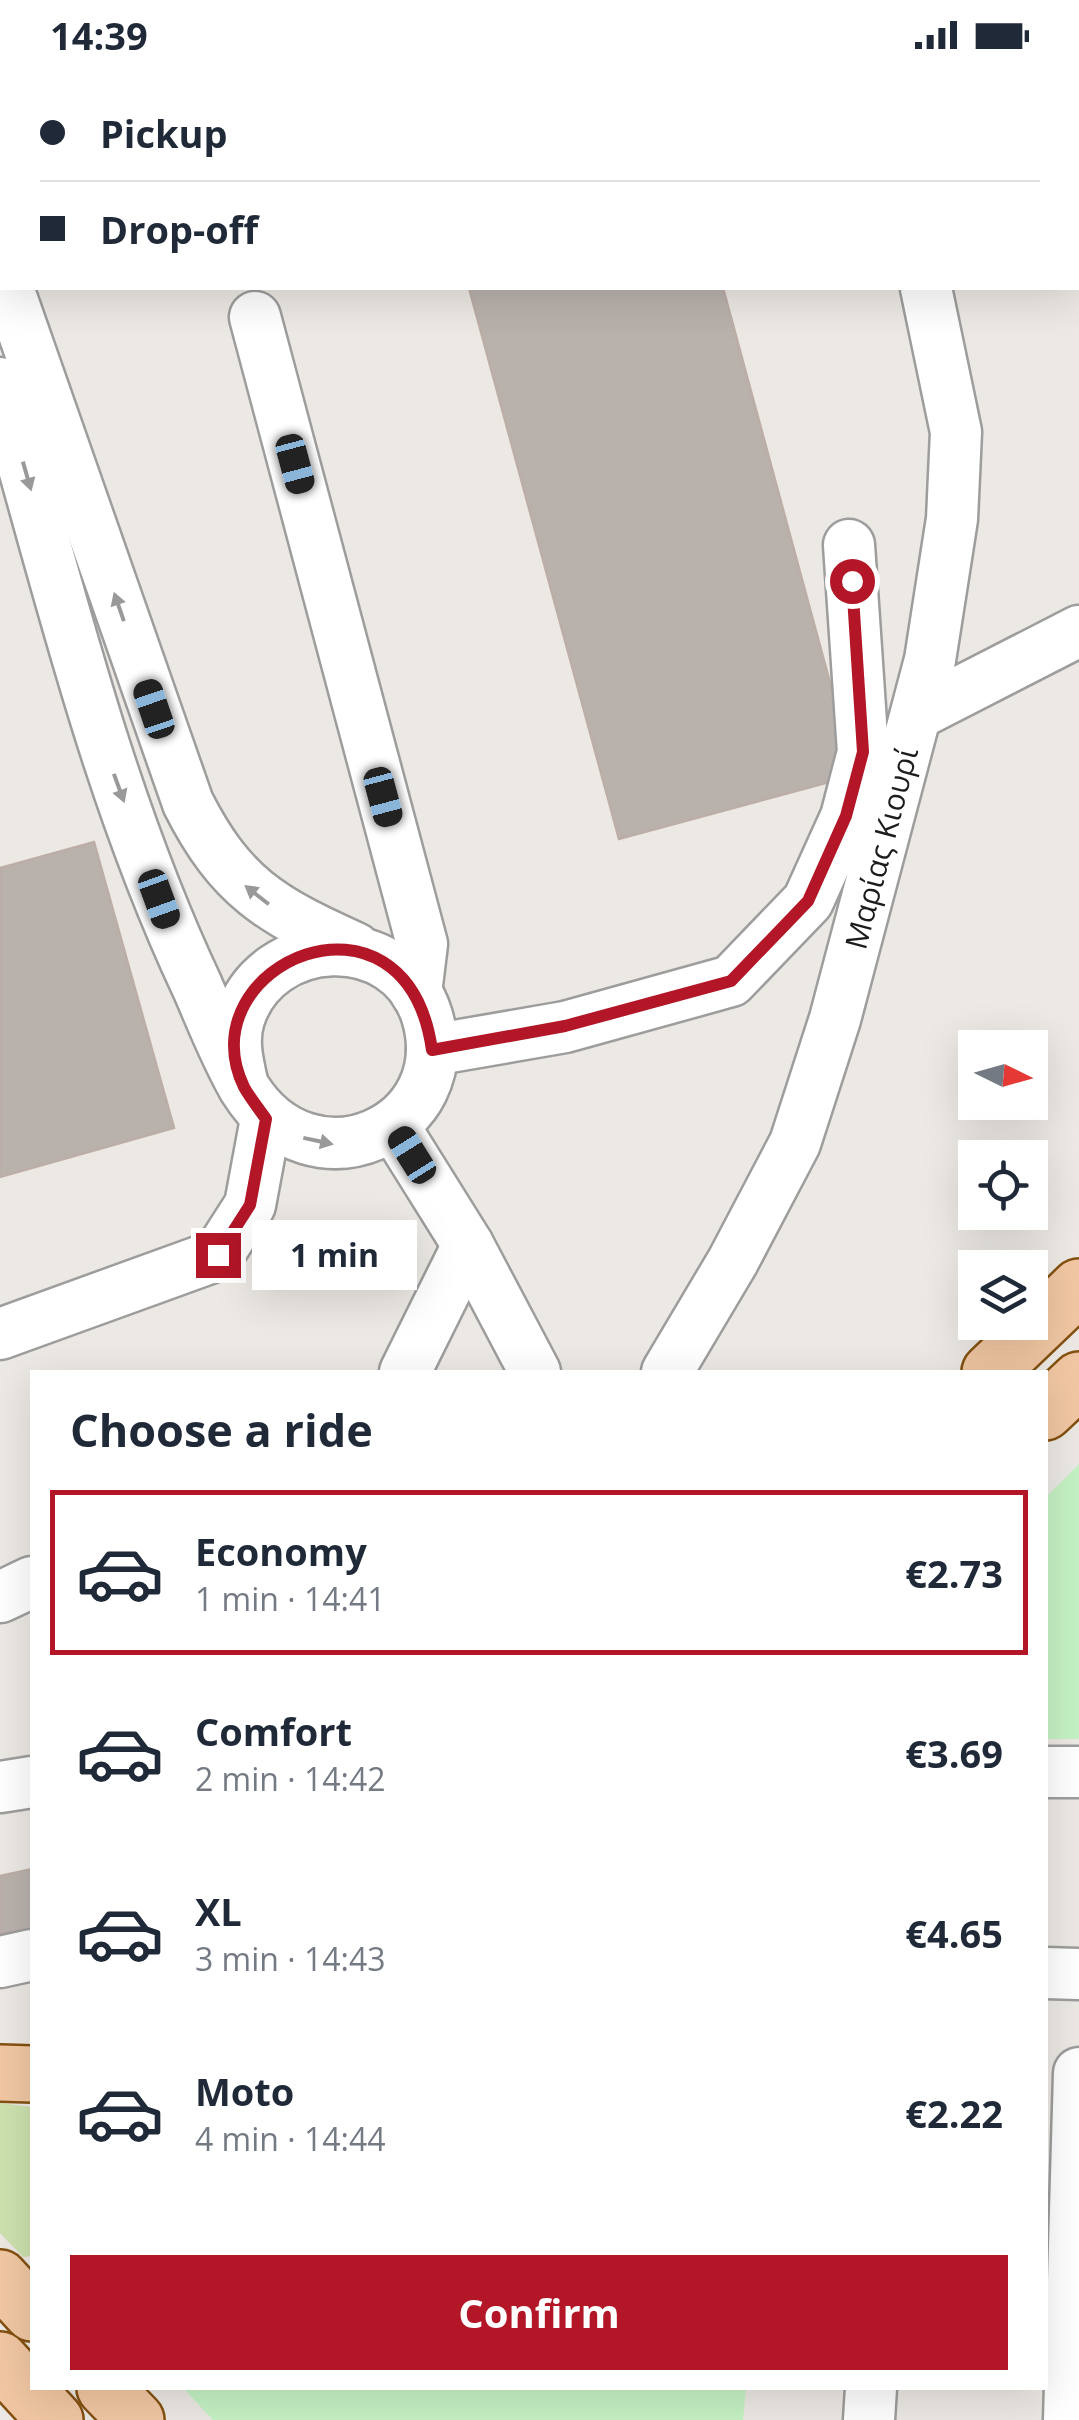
<!DOCTYPE html>
<html lang="en">
<head>
<meta charset="utf-8">
<style>
	body { margin:0; font-family:"Open Sans",sans-serif; background:#f2f2f3; color:#1f2937; height:100vh; display:flex; flex-direction:column; font-size:38px; white-space:nowrap }
	* { box-sizing:border-box; margin:0 }
	p { font-size:32px; color:#747a83 }
	.icon { flex:none; width:55px; height:55px; fill:none; stroke:currentColor; stroke-width:2; stroke-linecap:round; stroke-linejoin:round }
	.map { position:relative; flex:1; overflow:hidden }
	.details { position:absolute; left:30px; top:1300px; width:1018px; height:1020px; display:flex; flex-direction:column; background:#fff; border-radius:0px; box-shadow:0 10px 40px #0002 }
	.details>* { flex:none }
	.guide { position:absolute; left:0px; top:0px; width:1080px; height:220px; box-shadow:0 10px 40px #0002; display:grid; align-content:center; height:220px; padding:0 40px; background:#fff }
	.needle { width:65px; rotate:95deg }
	.controls { position:absolute; left:958px; top:960px; display:grid; gap:20px }
	.controls a { display:grid; place-items:center; width:90px; height:90px; border-radius:0px; background:#fff; box-shadow:0 10px 40px #0002; font-size:50px }
	.end { position:absolute; width:45px; height:45px; margin:-22px; border:12px solid #b21627; background:#fff; box-shadow:0 0 0 5px #fff }
	.from { border-radius:50% }
	.bubble { position:absolute; height:70px; border-radius:0px; background:#fff; box-shadow:0 10px 40px #0002; font-size:32px; font-weight:700; line-height:70px; text-align:center }
	.car { position:absolute; width:30px; height:60px; margin:-30px -15px; border-radius:12px; box-shadow:0 0 8px 2px #0007; background:linear-gradient(#222 24%,#8ab4d8 0 40%,#222 0 76%,#8ab4d8 0 86%,#222 0) }
	.guide b { display:flex; align-items:center; gap:35px; height:95px; font-size:38px }
	.guide b+b { border-top:2px solid #e0e1e3 }
	.guide i { width:25px; height:25px; background:#1f2937 }
	ul { padding:0; list-style:none }
	li { display:flex; align-items:center; gap:30px; height:165px; margin:0 20px 15px; padding:0 20px; border:5px solid transparent; border-radius:0px }
	li div { flex:1 }
	li b { display:block; font-size:38px }
	li em { font-style:normal; font-weight:700 }
	li.selected { border-color:#b21627 }
	li>.icon { width:90px; height:90px; stroke-width:1.5 }
	h2 { padding:0 40px; font-size:45px; line-height:120px }
	.action { display:flex; gap:20px; margin-top:auto; padding:20px 40px }
	.action a { flex:1; height:115px; border-radius:0px; background:#b21627; color:#fff; font-size:40px; font-weight:700; line-height:115px; text-align:center }
	.status { display:flex; justify-content:space-between; align-items:center; height:70px; padding:0 50px; background:#fff; direction:ltr }
	.status svg { height:28px; fill:currentColor }
	.map>svg:first-child { display:block }
</style>
</head>
<body>
<div class="status"><b>14:39</b><svg viewBox="0 0 49 12"><path d="M0 12V9h3v3zM5 12V6h3v6zM10 12V3h3v9zM15 12V0h3v12zM26 1h20v11H26zM47 4h2v5h-2z"/></svg></div>
<div class="map">
<svg width="1079" height="2350" viewBox="0 0 1079 2350">
	<rect width="100%" height="100%" fill="#ece8e3"/>
	<polygon fill="#cde1ae" points="0,2033 32,2037 32,2186 23,2187 0,2163"/>
	<g fill="#c5f2c4">
		<polygon points="1079,1394 1079,1669 1045,1669 1045,1428"/>
		<polygon points="183,2318 746,2318 743,2350 213,2350"/>
	</g>
	<g fill="#b9b1ac" stroke="#bcaea7" stroke-width="2.5">
		<polygon points="469,218 723,218 855,705 619,769"/>
		<polygon points="94,772 174,1058 0,1107 0,798"/>
		<polygon points="32,1799 32,1858 0,1864 0,1806"/>
	</g>
	<g fill="none" stroke-linecap="round" stroke-linejoin="round">
		<g stroke="#9d9d9d" stroke-width="55">
			<g id="minor">
				<polyline points="844,0 845,2"/>
				<polyline points="28,2 33,0"/>
				<path d="M8 218 188 733C231 818 271 840 355 878"/>
				<polyline points="255,247 422,874 416,923"/>
				<path d="M0 313C58 515 107 725 197 916 212 950 226 987 245 1019 312 1126 461 1059 427 946 399 855 266 861 239 949 232 971 238 994 243 1016"/>
				<polyline points="917,644 1079,561"/>
				<polyline points="432,980 565,957 731,911 808,831 846,747 863,682 849,475"/>
				<polyline points="393,1055 468,1175 535,1302"/>
				<polyline points="0,1264 218,1185 250,1135 266,1049"/>
				<polyline points="405,1302 468,1175"/>
				<path id="s1" d="M667 1302 733 1191 795 1073 835 949 930 590 952 449 956 362 926 218"/>
				<polyline points="0,1527 32,1512"/>
				<polyline points="1045,1702 1079,1702"/>
				<polyline points="0,1717 32,1712"/>
				<polyline points="0,1892 32,1885"/>
				<polyline points="1045,1903 1079,1904"/>
				<polyline points="869,2350 871,2318"/>
				<polyline points="1069,2350 1079,2003"/>
			</g>
		</g>
		<g stroke="#845110" stroke-width="60">
			<g id="major">
				<polyline points="180,0 202,2"/>
				<polyline points="384,2 407,0"/>
				<polyline points="990,1302 1079,1217"/>
				<polyline points="1045,1342 1079,1310"/>
				<polyline points="0,2003 32,2004"/>
				<polyline points="0,2208 32,2243"/>
				<polyline points="0,2290 55,2350"/>
				<polyline points="105,2318 136,2350"/>
			</g>
		</g>
		<use href="#minor" stroke="#fff" stroke-width="50"/>
		<use href="#major" stroke="#f1c7a3" stroke-width="55"/>
	</g>
	<defs><path id="oneway-solid" d="M-6-.8H1V-3.2L6.5 0L1 3.2V.8H-6Z" transform="scale(2.5)"/></defs>
	<g fill="#999">
		<use href="#oneway-solid" transform="translate(27 406) rotate(74)"/>
		<use href="#oneway-solid" transform="translate(119 537) rotate(-109)"/>
		<use href="#oneway-solid" transform="translate(119 718) rotate(70)"/>
		<use href="#oneway-solid" transform="translate(257 825) rotate(-142)"/>
		<use href="#oneway-solid" transform="translate(318 1071) rotate(12)"/>
	</g>
	<g fill="none" stroke-linecap="round" stroke-linejoin="round">
		<path stroke="#b21627" stroke-width="12" d="M218 1185 250 1135 266 1049C259 1039 250 1028 244 1017 185 894 406 799 432 980L565 956 731 911 808 831 846 746 863 682 852 511"/>
	</g>
	<g text-anchor="middle" dominant-baseline="central" stroke-width="8" stroke-linejoin="round" paint-order="stroke">
		<g font-size="30" fill="#1c1c1c" stroke="#fff">
			<text stroke="none"><textPath href="#s1" startOffset="570">Μαρίας Κιουρί</textPath></text>
		</g>
	</g>
</svg>
<div class="controls">
<a><svg class="needle" viewBox="-14 -14 28 28"><path d="M0-13l5 13h-10z" fill="#e53935"/><path d="M0 13l5-13h-10z" fill="#747a83"/></svg></a>
<a><svg class="icon" aria-label="locate" viewBox="0 0 24 24"><circle cx="12" cy="12" r="6"/><path d="M12 2v4M12 18v4M2 12h4M18 12h4"/></svg></a>
<a><svg class="icon" aria-label="layers" viewBox="0 0 24 24"><path d="M12 4l9 5-9 5-9-5zM3 14l9 5 9-5"/></svg></a>
</div>
<i class="end from" style="left:852px;top:511px"></i>
<i class="end" style="left:218px;top:1185px"></i>
<div class="bubble" style="left:252px;top:1150px;width:165px">1 min</div>
<i class="car" style="left:295px;top:394px;rotate:165deg"></i>
<i class="car" style="left:154px;top:639px;rotate:341deg"></i>
<i class="car" style="left:383px;top:727px;rotate:165deg"></i>
<i class="car" style="left:159px;top:829px;rotate:160deg"></i>
<i class="car" style="left:412px;top:1085px;rotate:328deg"></i>
<div class="guide">
<b><i class="from"></i>Pickup</b>
<b><i></i>Drop-off</b>
</div>
<section class="details">
<h2>Choose a ride</h2>
<ul>
<li class="selected"><svg class="icon" aria-label="car" viewBox="0 0 24 24"><path d="M5 17H2v-5l4-1 3-4h7l3 4 3 1v5h-3M9 17h6M6 11h13"/><circle cx="7" cy="17" r="2"/><circle cx="17" cy="17" r="2"/></svg><div><b>Economy</b><p>1 min · 14:41</p></div><em>€2.73</em></li>
<li><svg class="icon" aria-label="car" viewBox="0 0 24 24"><path d="M5 17H2v-5l4-1 3-4h7l3 4 3 1v5h-3M9 17h6M6 11h13"/><circle cx="7" cy="17" r="2"/><circle cx="17" cy="17" r="2"/></svg><div><b>Comfort</b><p>2 min · 14:42</p></div><em>€3.69</em></li>
<li><svg class="icon" aria-label="car" viewBox="0 0 24 24"><path d="M5 17H2v-5l4-1 3-4h7l3 4 3 1v5h-3M9 17h6M6 11h13"/><circle cx="7" cy="17" r="2"/><circle cx="17" cy="17" r="2"/></svg><div><b>XL</b><p>3 min · 14:43</p></div><em>€4.65</em></li>
<li><svg class="icon" aria-label="car" viewBox="0 0 24 24"><path d="M5 17H2v-5l4-1 3-4h7l3 4 3 1v5h-3M9 17h6M6 11h13"/><circle cx="7" cy="17" r="2"/><circle cx="17" cy="17" r="2"/></svg><div><b>Moto</b><p>4 min · 14:44</p></div><em>€2.22</em></li>
</ul>
<div class="action"><a>Confirm</a></div>
</section>
</div>
</body>
</html>
